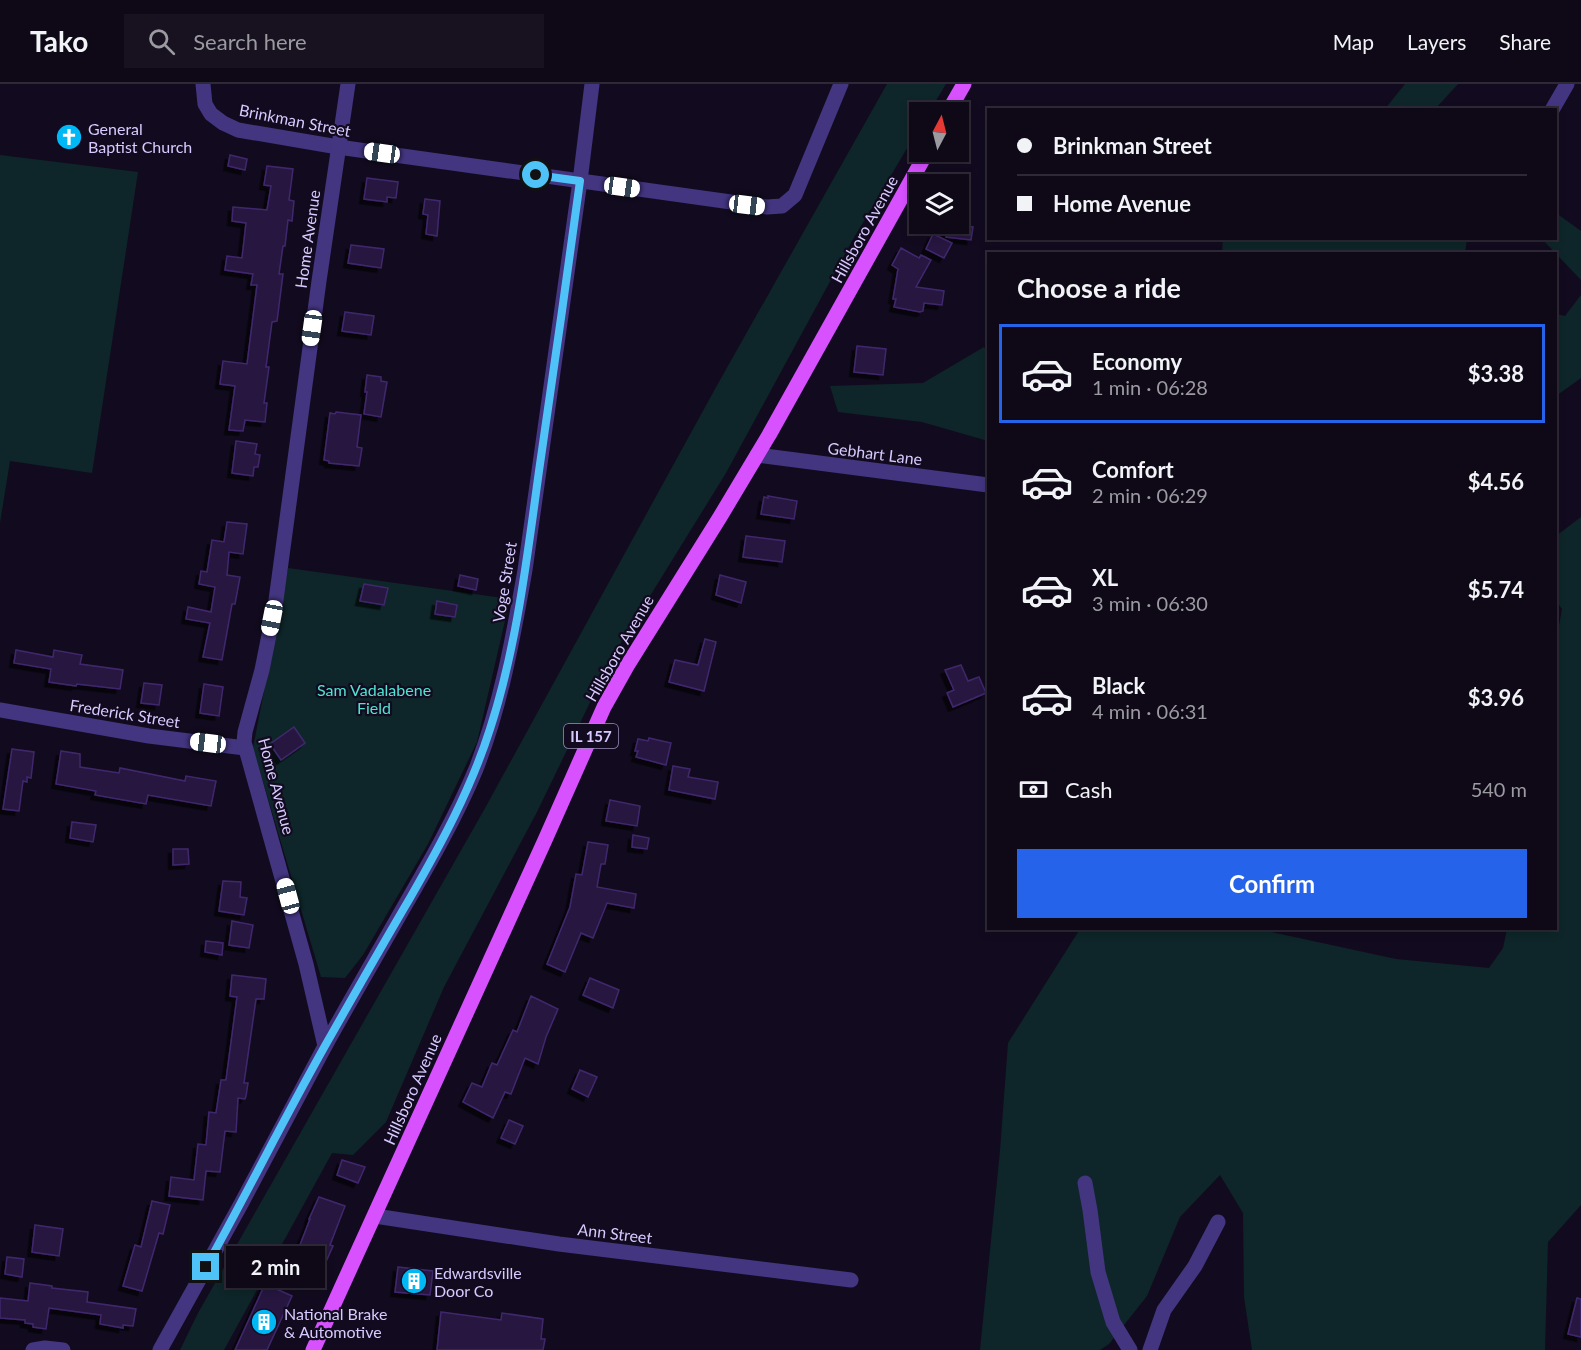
<!DOCTYPE html>
<html lang="en">
<head>
<meta charset="utf-8">
<style>
	body { margin:0; font-family:Lato,sans-serif; background:#171120; color:#f1f3f6; height:100vh; display:flex; flex-direction:column; font-size:22px; white-space:nowrap }
	* { box-sizing:border-box; margin:0 }
	p { font-size:20px; color:#9b9aa1 }
	.icon { flex:none; width:33px; height:33px; fill:none; stroke:currentColor; stroke-width:2; stroke-linecap:round; stroke-linejoin:round }
	.map { position:relative; flex:1; overflow:hidden }
	.details { position:absolute; left:987px; top:168px; width:570px; height:678px; display:flex; flex-direction:column; background:#0e0817; border-radius:0px; box-shadow:0 3px 9px #0003,0 0 0 2px #2e2936 }
	.details>* { flex:none }
	.hud { position:absolute; left:987px; top:24px; width:570px; height:132px; border-radius:0px; box-shadow:0 3px 9px #0003,0 0 0 2px #2e2936; display:grid; align-content:center; height:132px; padding:0 30px; background:#0e0817 }
	.needle { width:39px; rotate:7deg }
	.buttons { position:absolute; left:909px; top:18px; display:grid; gap:12px }
	.buttons a { display:grid; place-items:center; width:60px; height:60px; border-radius:0px; background:#0e0817; box-shadow:0 3px 9px #0003,0 0 0 2px #2e2936; font-size:30px }
	.end { position:absolute; width:27px; height:27px; margin:-14px; border:8px solid #4fc3f7; background:#111; box-shadow:0 0 0 3px #111 }
	.from { border-radius:50% }
	.bubble { position:absolute; height:42px; border-radius:0px; background:#0e0817; box-shadow:0 3px 9px #0003,0 0 0 2px #2e2936; font-size:20px; font-weight:700; line-height:42px; text-align:center }
	.car { position:absolute; width:18px; height:36px; margin:-18px -9px; border-radius:8px; box-shadow:0 0 4px 2px #0007; background:linear-gradient(#fff 24%,#345 0 40%,#fff 0 76%,#345 0 86%,#fff 0) }
	.hud b { display:flex; align-items:center; gap:21px; height:57px; font-size:22px }
	.hud b+b { border-top:2px solid #2e2936 }
	.hud i { width:15px; height:15px; background:#f1f3f6 }
	ul { padding:0; list-style:none }
	li { display:flex; align-items:center; gap:18px; height:99px; margin:0 12px 9px; padding:0 18px; border:3px solid transparent; border-radius:0px }
	li div { flex:1 }
	li b { display:block; font-size:22px }
	li em { font-style:normal; font-weight:700 }
	li.active { border-color:#2563eb }
	li>.icon { width:54px; height:54px; stroke-width:1.5 }
	h2 { padding:0 30px; font-size:27px; line-height:72px }
	.pay { display:flex; align-items:center; gap:15px; height:66px; padding:0 30px; font-size:22px }
	.pay p { margin-inline-start:auto }
	.button { display:flex; gap:12px; margin-top:auto; padding:12px 30px }
	.button a { flex:1; height:69px; border-radius:0px; background:#2563eb; color:#fff; font-size:24px; font-weight:700; line-height:69px; text-align:center }
	header { display:flex; align-items:center; gap:36px; box-sizing:border-box; height:84px; padding:0 30px; background:#0e0817; border-bottom:2px solid #2e2936 }
	header strong { font-size:28px }
	nav { display:flex; gap:33px; margin-inline-start:auto; font-size:21px }
	.search { width:420px; height:54px; background:#171120; display:flex; align-items:center; gap:15px; box-sizing:border-box; padding:0 21px; border-radius:0px; color:#9b9aa1; font-size:22px }
	.map>svg:first-child { display:block }
</style>
</head>
<body>
<header>
<strong>Tako</strong>
<div class="search"><svg class="icon" aria-label="search" viewBox="0 0 24 24"><circle cx="10" cy="10" r="6"/><path d="M15 15l6 6"/></svg>Search here</div>
<nav><a>Map</a><a>Layers</a><a>Share</a></nav>
</header>
<div class="map">
<svg width="1581" height="1266" viewBox="0 0 1581 1266">
	<defs>
		<filter id="shadow"><feDropShadow dx="-4.5" dy="4.5" stdDeviation="0" flood-color="#0009"/></filter>
	</defs>
	<rect width="100%" height="100%" fill="#120b1f"/>
	<g fill="#0e2629">
		<polygon points="887,0 946,0 929,28 920,28 919,44 852,157 726,389 611,575 537,728 444,903 386,1038 353,1071 332,1069 224,1266 180,1266 198,1229 484,726 715,305"/>
		<polygon points="1405,0 1458,0 1435,25 1385,25"/>
		<polygon points="0,71 138,88 92,389 10,377 0,439"/>
		<polygon points="1556,129 1581,147 1581,196 1542,155 1556,154"/>
		<polygon points="1223,155 1223,154 1467,155 1465,169 1222,169"/>
		<polygon points="1581,211 1581,294 1556,312 1556,230 1565,232"/>
		<polygon points="984,263 988,270 988,357 922,338 838,328 830,302 923,299"/>
		<polygon points="1581,433 1581,1121 1548,1158 1545,1266 1252,1266 1244,1213 1243,1129 1220,1091 1180,1133 1147,1212 1109,1260 1100,1266 980,1266 1000,1067 1008,959 1080,845 1257,845 1396,875 1489,884 1503,864 1507,845 1556,844 1556,558 1562,525 1556,517 1556,452"/>
		<polygon points="288,484 510,515 477,658 428,760 363,871 345,894 321,893 253,664"/>
	</g>
	<g fill="#251741" stroke="#40286d" stroke-width="1.5" filter="url(#shadow)">
		<polygon points="230,71 247,75 245,86 228,82"/>
		<polygon points="267,82 293,85 289,116 294,117 292,137 288,136 285,162 283,162 279,190 283,190 277,237 272,238 266,283 269,283 264,319 267,319 265,338 245,336 243,347 229,346 235,302 220,300 223,277 247,280 257,201 251,201 253,190 225,186 227,172 242,174 246,139 232,137 233,123 267,126 271,102 264,101"/>
		<polygon points="367,94 398,98 396,114 387,113 387,118 364,115"/>
		<polygon points="958,110 970,111 966,142 973,143 971,156 946,153 948,140 958,140"/>
		<polygon points="425,115 440,117 437,152 426,150 428,131 423,130"/>
		<polygon points="933,150 952,159 944,174 926,165"/>
		<polygon points="351,161 384,165 381,184 348,179"/>
		<polygon points="901,164 919,174 921,171 931,176 916,203 944,207 942,221 924,219 923,227 920,228 894,223 896,215 893,215 898,185 892,181"/>
		<polygon points="345,228 374,232 371,251 342,247"/>
		<polygon points="857,262 886,265 883,291 854,288"/>
		<polygon points="367,291 381,293 381,297 387,298 381,333 364,330 367,308 365,308"/>
		<polygon points="336,328 361,331 357,363 362,364 359,382 329,379 329,377 324,376 330,329 335,330"/>
		<polygon points="236,357 257,360 255,370 260,371 258,383 254,383 253,392 232,389"/>
		<polygon points="768,412 797,417 794,435 761,430 764,413 768,414"/>
		<polygon points="227,438 247,440 243,470 229,468 227,491 240,493 235,520 232,520 222,576 203,573 210,539 186,535 188,523 211,528 215,503 199,500 201,487 207,488 212,456 224,458"/>
		<polygon points="746,452 785,457 782,478 743,473"/>
		<polygon points="460,491 478,495 476,506 458,502"/>
		<polygon points="720,491 746,498 741,519 716,511"/>
		<polygon points="364,500 388,504 384,521 360,517"/>
		<polygon points="437,517 457,521 455,533 435,530"/>
		<polygon points="705,555 716,558 704,607 669,598 675,576 698,581"/>
		<polygon points="16,566 53,573 54,566 82,571 80,580 123,586 120,605 77,600 76,602 49,598 51,585 14,579"/>
		<polygon points="961,581 968,597 979,593 986,609 953,623 947,609 954,606 945,586"/>
		<polygon points="144,599 162,601 159,621 141,619"/>
		<polygon points="204,600 223,603 219,632 200,629"/>
		<polygon points="294,643 305,659 281,676 270,660"/>
		<polygon points="649,654 671,659 666,681 636,673 638,667 635,667 638,655 648,657"/>
		<polygon points="12,665 34,668 31,694 27,693 27,698 23,697 19,727 3,725"/>
		<polygon points="61,667 80,670 80,683 119,689 120,684 185,697 186,692 216,697 211,722 148,711 146,720 95,711 96,707 56,700"/>
		<polygon points="673,682 690,685 688,693 718,698 715,715 669,706"/>
		<polygon points="610,716 640,722 637,742 606,737"/>
		<polygon points="72,738 96,741 93,758 70,754"/>
		<polygon points="633,751 649,754 647,765 632,763"/>
		<polygon points="588,758 608,761 605,780 601,780 597,803 636,810 634,824 607,819 593,854 581,849 565,888 547,880 570,823 576,790 582,791"/>
		<polygon points="173,765 188,765 189,780 173,781"/>
		<polygon points="223,797 241,798 240,813 247,814 244,831 219,827"/>
		<polygon points="232,837 253,841 249,864 229,861"/>
		<polygon points="206,857 223,859 222,871 205,868"/>
		<polygon points="232,891 266,895 264,915 256,915 244,999 248,999 246,1012 245,1015 238,1014 236,1048 225,1047 220,1088 206,1087 203,1116 169,1112 171,1093 194,1096 198,1060 206,1061 209,1028 216,1029 221,996 226,996 237,913 230,912"/>
		<polygon points="590,894 619,906 613,924 583,911"/>
		<polygon points="531,912 558,925 546,953 538,980 525,974 511,1010 505,1008 493,1034 463,1018 472,999 482,1003 492,979 497,981 513,946 517,948"/>
		<polygon points="580,986 597,993 588,1013 572,1005"/>
		<polygon points="509,1036 523,1042 515,1060 501,1054"/>
		<polygon points="342,1076 365,1083 358,1099 337,1091"/>
		<polygon points="319,1113 345,1122 330,1161 333,1162 321,1189 293,1179 310,1135 309,1135"/>
		<polygon points="152,1117 170,1121 163,1150 159,1149 142,1207 123,1202 135,1161 141,1163"/>
		<polygon points="35,1141 63,1145 59,1172 32,1168"/>
		<polygon points="7,1173 24,1175 22,1193 5,1190"/>
		<polygon points="398,1183 433,1187 430,1211 395,1208"/>
		<polygon points="30,1199 52,1202 52,1204 88,1208 87,1218 136,1225 133,1242 123,1241 123,1244 100,1240 101,1231 49,1224 46,1245 33,1243 33,1240 25,1239 25,1236 0,1234 0,1214 28,1217"/>
		<polygon points="265,1200 292,1212 267,1266 235,1266"/>
		<polygon points="1577,1214 1581,1215 1581,1253 1568,1250"/>
		<polygon points="441,1228 501,1236 502,1229 543,1235 541,1255 545,1255 543,1266 437,1266"/>
	</g>
	<g fill="none" stroke-linecap="round" stroke-linejoin="round">
		<g stroke="#433580" stroke-width="15">
			<polyline points="203,0 205,20 211,30 223,39 238,46 338,63 767,123 782,122 795,111 841,0"/>
			<polyline points="1552,26 1567,0"/>
			<polyline points="757,371 988,401"/>
			<polyline points="0,626 149,652 245,664"/>
			<path d="M325 962C351 915 378 869 404 823 430 778 456 733 476 685 501 621 513 554 525 486L580 97 592 0"/>
			<polyline points="1085,1099 1090,1126 1098,1188 1113,1238 1130,1266"/>
			<polyline points="375,1132 559,1160 851,1196"/>
			<polyline points="33,1266 45,1264 63,1266"/>
			<polyline points="160,1266 241,1120 325,962 306,880 244,658 245,648 262,586 276,516 319,197 348,0"/>
			<polyline points="1150,1266 1164,1226 1195,1182 1218,1138"/>
		</g>
		<g stroke="#d751ff" stroke-width="15">
			<polyline points="948,28 964,0"/>
			<polyline points="313,1266 545,756 604,623 627,582 720,433 769,351 927,68"/>
		</g>
	</g>
	<g fill="none" stroke-linecap="round" stroke-linejoin="round">
		<path stroke="#4fc3f7" stroke-width="8" d="M206 1183C250 1104 289 1024 334 946 359 902 384 858 410 814 441 760 471 705 490 645 517 562 527 473 539 387 553 290 567 194 580 97L536 91"/>
	</g>
	<defs>
		<g id="church-disc" transform="scale(1.35)"><circle r="9.5" fill="#00b8f5" stroke="#120b1f"/><path d="M-1.2-6h2.4v3.5h3.3v2.4h-3.3V6h-2.4V-.1h-3.3v-2.4h3.3Z" fill="#fff"/></g>
		<g id="building-disc" transform="scale(1.35)"><circle r="9.5" fill="#00b8f5" stroke="#120b1f"/><path d="M-4-6H4V6H1V3H-1V6H-4ZM-2.5-4.3h1.7v1.8h-1.7ZM.8-4.3h1.7v1.8H.8ZM-2.5-1h1.7V.8h-1.7ZM.8-1h1.7V.8H.8Z" fill="#fff"/></g>
	</defs>
	<g fill-rule="evenodd">
		<use href="#church-disc" x="69" y="53"/>
		<use href="#building-disc" x="414" y="1197"/>
		<use href="#building-disc" x="264" y="1238"/>
	</g>
	<g text-anchor="middle" dominant-baseline="central" stroke-width="4.5" stroke-linejoin="round" paint-order="stroke">
		<rect fill="#120b1f" stroke="#9c91bc" stroke-width="1.5" x="564" y="640" width="54" height="24" rx="4.5"/>
		<g font-size="15" font-weight="bold" fill="#d7caff">
			<text x="591" y="652">IL 157</text>
		</g>
		<g font-size="16" fill="#d7caff" stroke="#120b1f">
			<text transform="translate(295 36) rotate(11)">Brinkman Street</text>
			<text transform="translate(864 145) rotate(-61)">Hillsboro Avenue</text>
			<text transform="translate(307 155) rotate(-82)">Home Avenue</text>
			<text transform="translate(875 369) rotate(7)">Gebhart Lane</text>
			<text transform="translate(504 498) rotate(-81)">Voge Street</text>
			<text transform="translate(619 564) rotate(-60)">Hillsboro Avenue</text>
			<text transform="translate(125 629) rotate(9)">Frederick Street</text>
			<text transform="translate(277 702) rotate(75)">Home Avenue</text>
			<text transform="translate(412 1005) rotate(-66)">Hillsboro Avenue</text>
			<text transform="translate(615 1149) rotate(7)">Ann Street</text>
		</g>
		<g font-size="16" fill="#d7caff" stroke="#120b1f" text-anchor="start">
			<text x="88" y="44">General<tspan x="88" dy="18">Baptist Church</tspan></text>
			<text x="434" y="1188">Edwardsville<tspan x="434" dy="18">Door Co</tspan></text>
			<text x="284" y="1229">National Brake<tspan x="284" dy="18">&amp; Automotive</tspan></text>
		</g>
		<g font-size="16" fill="#52e2d3" stroke="#120b1f">
			<text x="374" y="605">Sam Vadalabene<tspan x="374" dy="18">Field</tspan></text>
		</g>
	</g>
</svg>
<div class="buttons">
<a><svg class="needle" viewBox="-14 -14 28 28"><path d="M0-13l5 13h-10z" fill="#e53935"/><path d="M0 13l5-13h-10z" fill="#9b9aa1"/></svg></a>
<a><svg class="icon" aria-label="layers" viewBox="0 0 24 24"><path d="M12 4l9 5-9 5-9-5zM3 14l9 5 9-5"/></svg></a>
</div>
<i class="end from" style="left:536px;top:91px"></i>
<i class="end" style="left:206px;top:1183px"></i>
<div class="bubble" style="left:226px;top:1162px;width:99px">2 min</div>
<i class="car" style="left:382px;top:69px;rotate:278deg"></i>
<i class="car" style="left:622px;top:103px;rotate:98deg"></i>
<i class="car" style="left:747px;top:121px;rotate:97deg"></i>
<i class="car" style="left:312px;top:244px;rotate:188deg"></i>
<i class="car" style="left:272px;top:534px;rotate:191deg"></i>
<i class="car" style="left:208px;top:659px;rotate:277deg"></i>
<i class="car" style="left:288px;top:812px;rotate:345deg"></i>
<div class="hud">
<b><i class="from"></i>Brinkman Street</b>
<b><i></i>Home Avenue</b>
</div>
<section class="details">
<h2>Choose a ride</h2>
<ul>
<li class="active"><svg class="icon" aria-label="car" viewBox="0 0 24 24"><path d="M5 17H2v-5l4-1 3-4h7l3 4 3 1v5h-3M9 17h6M6 11h13"/><circle cx="7" cy="17" r="2"/><circle cx="17" cy="17" r="2"/></svg><div><b>Economy</b><p>1 min · 06:28</p></div><em>$3.38</em></li>
<li><svg class="icon" aria-label="car" viewBox="0 0 24 24"><path d="M5 17H2v-5l4-1 3-4h7l3 4 3 1v5h-3M9 17h6M6 11h13"/><circle cx="7" cy="17" r="2"/><circle cx="17" cy="17" r="2"/></svg><div><b>Comfort</b><p>2 min · 06:29</p></div><em>$4.56</em></li>
<li><svg class="icon" aria-label="car" viewBox="0 0 24 24"><path d="M5 17H2v-5l4-1 3-4h7l3 4 3 1v5h-3M9 17h6M6 11h13"/><circle cx="7" cy="17" r="2"/><circle cx="17" cy="17" r="2"/></svg><div><b>XL</b><p>3 min · 06:30</p></div><em>$5.74</em></li>
<li><svg class="icon" aria-label="car" viewBox="0 0 24 24"><path d="M5 17H2v-5l4-1 3-4h7l3 4 3 1v5h-3M9 17h6M6 11h13"/><circle cx="7" cy="17" r="2"/><circle cx="17" cy="17" r="2"/></svg><div><b>Black</b><p>4 min · 06:31</p></div><em>$3.96</em></li>
</ul>
<div class="pay"><svg class="icon" aria-label="cash" viewBox="0 0 24 24"><path d="M3 7h18v10H3z"/><circle cx="12" cy="12" r="2"/></svg>Cash<p>540 m</p></div>
<div class="button"><a>Confirm</a></div>
</section>
</div>
</body>
</html>
